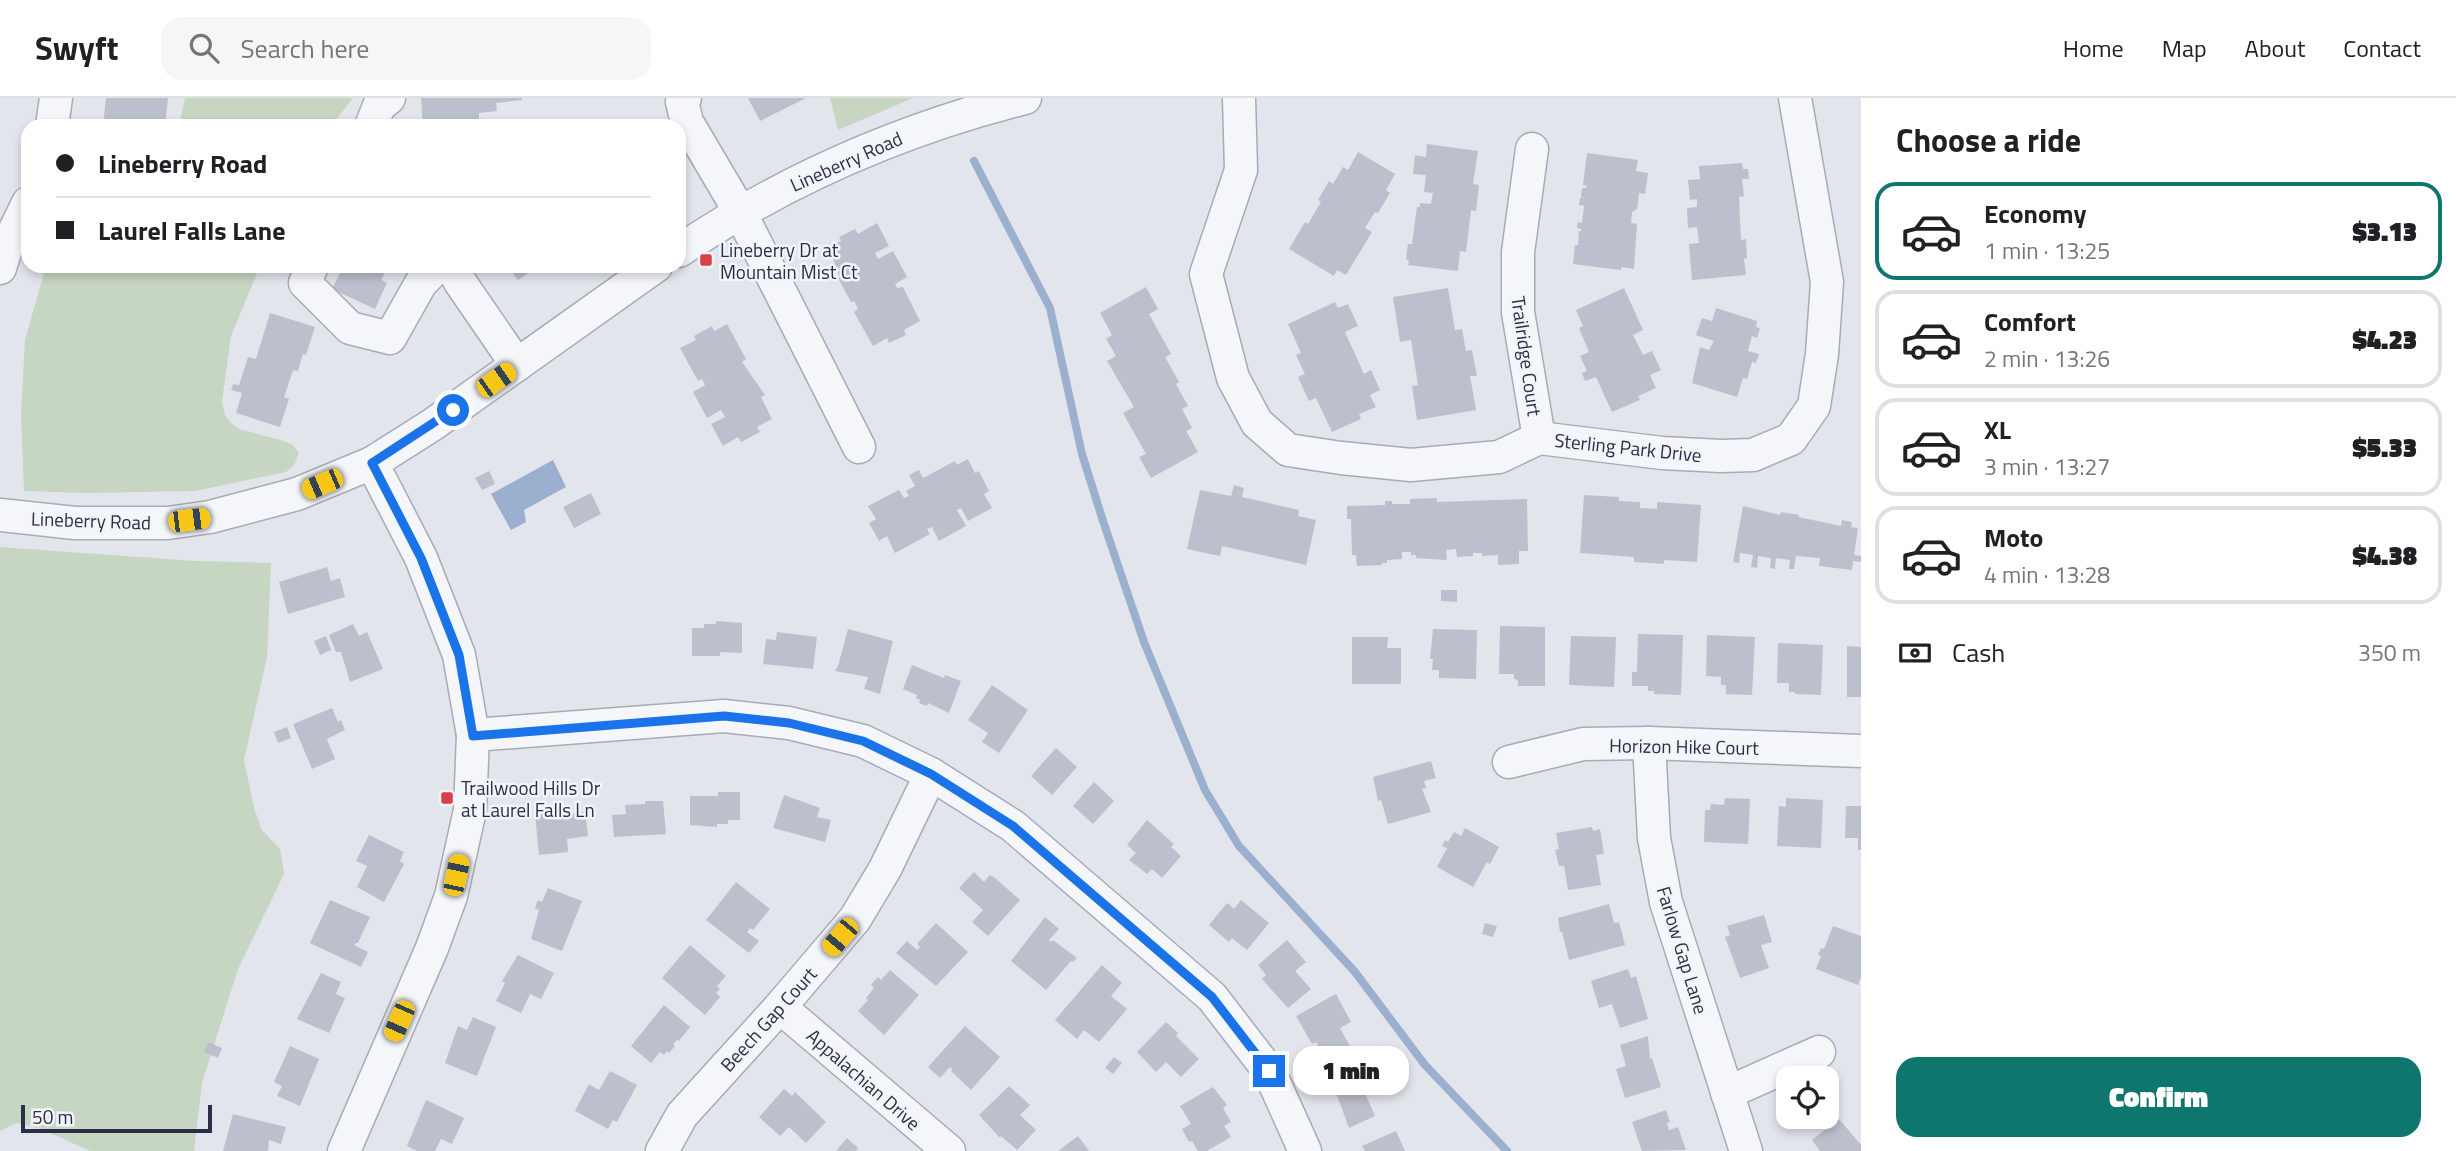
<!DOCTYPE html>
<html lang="en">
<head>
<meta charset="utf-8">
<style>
	body { margin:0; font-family:"Titillium Web",sans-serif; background:#f6f6f6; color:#202124; height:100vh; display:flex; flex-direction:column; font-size:26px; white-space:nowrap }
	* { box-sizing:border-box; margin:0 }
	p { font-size:23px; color:#757577 }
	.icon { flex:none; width:38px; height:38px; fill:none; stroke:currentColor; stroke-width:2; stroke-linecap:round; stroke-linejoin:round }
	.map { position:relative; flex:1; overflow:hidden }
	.details { display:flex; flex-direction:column; background:#fff; width:595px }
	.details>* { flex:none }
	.top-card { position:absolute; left:21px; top:21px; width:665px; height:154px; border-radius:21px; box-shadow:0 4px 10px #0003; display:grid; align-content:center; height:154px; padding:0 35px; background:#fff }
	.buttons { position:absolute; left:1776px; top:968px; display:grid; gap:14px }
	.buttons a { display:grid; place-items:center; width:63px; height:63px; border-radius:14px; background:#fff; box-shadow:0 4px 10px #0003; font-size:35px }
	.scale { position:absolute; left:21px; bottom:18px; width:191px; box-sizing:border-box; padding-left:7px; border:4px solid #293045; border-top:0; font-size:19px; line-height:24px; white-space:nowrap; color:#293045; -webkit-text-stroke:5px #f2f4f8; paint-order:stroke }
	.end { position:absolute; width:32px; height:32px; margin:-16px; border:9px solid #1a73e8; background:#fff; box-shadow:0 0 0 4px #fff }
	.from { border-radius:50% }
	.bubble { position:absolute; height:49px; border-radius:21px; background:#fff; box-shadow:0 4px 10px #0003; font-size:23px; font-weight:800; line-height:49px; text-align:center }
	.car { position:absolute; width:21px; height:42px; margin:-21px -10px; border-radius:9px; box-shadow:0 0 5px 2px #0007; background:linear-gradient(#f5c518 24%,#345 0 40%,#f5c518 0 76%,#345 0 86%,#f5c518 0) }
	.top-card b { display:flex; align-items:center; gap:24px; height:66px; font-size:26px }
	.top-card b+b { border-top:2px solid #e0e0e0 }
	.top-card i { width:18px; height:18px; background:#202124 }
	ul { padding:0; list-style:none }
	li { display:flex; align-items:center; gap:21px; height:98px; margin:0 14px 10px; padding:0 21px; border:4px solid #e0e0e0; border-radius:21px }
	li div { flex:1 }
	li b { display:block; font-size:26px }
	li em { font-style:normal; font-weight:800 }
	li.on { border-color:#0f766e }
	li>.icon { width:63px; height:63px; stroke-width:1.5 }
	h2 { padding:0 35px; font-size:32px; line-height:84px }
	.pay { display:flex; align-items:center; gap:18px; height:77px; padding:0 35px; font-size:26px }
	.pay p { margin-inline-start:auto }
	.primary-button { display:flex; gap:14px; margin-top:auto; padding:14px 35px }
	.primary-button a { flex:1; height:80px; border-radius:21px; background:#0f766e; color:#fff; font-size:28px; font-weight:800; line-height:80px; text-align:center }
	header { display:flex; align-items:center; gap:42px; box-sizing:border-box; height:98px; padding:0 35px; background:#fff; border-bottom:2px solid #e0e0e0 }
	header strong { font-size:33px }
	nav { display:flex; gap:38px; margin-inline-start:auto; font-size:24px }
	.search { width:490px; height:63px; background:#f6f6f6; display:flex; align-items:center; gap:18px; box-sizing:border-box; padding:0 24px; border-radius:21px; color:#757577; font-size:26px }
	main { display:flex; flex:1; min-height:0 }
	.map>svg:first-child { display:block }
</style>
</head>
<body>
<header>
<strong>Swyft</strong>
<div class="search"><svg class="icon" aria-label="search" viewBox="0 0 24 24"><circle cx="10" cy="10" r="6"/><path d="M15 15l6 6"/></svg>Search here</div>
<nav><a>Home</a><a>Map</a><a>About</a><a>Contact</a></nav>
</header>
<main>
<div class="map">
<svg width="1861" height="1053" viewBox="0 0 1861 1053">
	<rect width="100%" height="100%" fill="#e2e5eb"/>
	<g fill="#c6d6c3">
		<polygon points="185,0 353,0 331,28 179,28"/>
		<polygon points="830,0 913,0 838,32"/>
		<polygon points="46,168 260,168 231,238 222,303 225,317 230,324 239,331 284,343 293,347 299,355 294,367 286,374 195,393 86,395 24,393 21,317 25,242"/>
		<polygon points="0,449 196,463 271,465 267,559 244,662 254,710 262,732 280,751 284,776 238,871 202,985 194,1053 90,1053 39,1030 16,1025 0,1033"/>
	</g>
	<polygon fill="#9bafce" points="553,362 566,389 524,412 526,424 511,432 491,396"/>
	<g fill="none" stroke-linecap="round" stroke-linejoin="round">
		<polyline stroke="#9bafce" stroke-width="8" points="974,63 1050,210 1082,356 1103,423 1144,544 1205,692 1239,748 1355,874 1425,967 1507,1053"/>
	</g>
	<g fill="#bcc0cc">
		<polygon points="106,0 168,0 165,28 103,28"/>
		<polygon points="421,0 522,0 522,2 496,5 497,13 479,15 479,22 452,25 452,28 423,28"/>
		<polygon points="748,0 806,0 760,23"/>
		<polygon points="1427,46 1478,53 1473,86 1479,87 1476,113 1471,112 1466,154 1460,153 1458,173 1408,167 1409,162 1406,161 1408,146 1412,146 1417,109 1420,109 1420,105 1431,106 1433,95 1424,94 1426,77 1413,76 1415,57 1426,59"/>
		<polygon points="1358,54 1395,76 1386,92 1390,95 1378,115 1375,114 1365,130 1372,134 1346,177 1337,172 1334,178 1289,151 1305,124 1308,126 1321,104 1318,102 1329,83 1333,86 1343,69 1348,72"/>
		<polygon points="1587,55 1638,62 1636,73 1648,75 1645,96 1639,95 1637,111 1632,114 1631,125 1637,126 1634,171 1621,169 1621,172 1573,166 1575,147 1578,147 1579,133 1581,133 1581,131 1577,130 1578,124 1582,125 1584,108 1579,107 1580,100 1585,99 1581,99 1582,90 1586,90 1587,88 1583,87"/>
		<polygon points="1742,65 1743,71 1748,71 1749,81 1742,81 1744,98 1739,99 1741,142 1746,141 1747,160 1744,161 1746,177 1692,182 1689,146 1699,145 1697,129 1688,130 1687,110 1697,109 1697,101 1690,102 1688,82 1700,81 1699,68"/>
		<polygon points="877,125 889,148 875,155 878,161 893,153 907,179 895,186 897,190 903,189 920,223 904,232 906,237 889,245 887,240 873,248 854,214 858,211 854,203 851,204 838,180 840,179 833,166 835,165 827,150 841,143 839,139 855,131 858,136"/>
		<polygon points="344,168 388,168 381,182 387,185 375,211 332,191"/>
		<polygon points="515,168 538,168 518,182 510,171"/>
		<polygon points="1146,189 1158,211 1149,216 1171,256 1165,259 1179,284 1176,286 1188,308 1182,311 1192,330 1186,333 1198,354 1151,380 1139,359 1146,356 1123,315 1134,309 1107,263 1116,258 1106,241 1112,237 1100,215"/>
		<polygon points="1448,190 1455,232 1462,231 1466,253 1472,252 1477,278 1470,278 1476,312 1417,322 1412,288 1418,287 1411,242 1400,244 1393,199"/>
		<polygon points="1624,190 1643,232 1633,237 1643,257 1652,253 1661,272 1650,277 1656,290 1638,298 1640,302 1612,314 1596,279 1585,283 1582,275 1587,273 1580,258 1589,254 1579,230 1583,228 1576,212"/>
		<polygon points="1335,204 1338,210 1348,206 1358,228 1345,234 1364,276 1371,272 1380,292 1370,297 1376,309 1359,316 1361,321 1332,334 1316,300 1309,303 1298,279 1305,276 1296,257 1301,255 1288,226"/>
		<polygon points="1716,210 1757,223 1756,229 1760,230 1757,240 1752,238 1748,253 1759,256 1756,265 1752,264 1747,281 1743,280 1737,299 1692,285 1700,249 1709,252 1714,243 1696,237 1702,220 1712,223"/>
		<polygon points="270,215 315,229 306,257 303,256 298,273 293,272 284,299 289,301 280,329 236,315 242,295 231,292 233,286 239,287 248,259 256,261"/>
		<polygon points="727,226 746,261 742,264 765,297 761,299 772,321 757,329 760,334 741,344 738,339 723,348 711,326 725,319 721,312 707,320 693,294 705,287 702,281 698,283 680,250 696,242 694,238 712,228 714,233"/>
		<polygon points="968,361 975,375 979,373 989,393 984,396 992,410 968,423 961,410 957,412 966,428 939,443 932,429 927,431 930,436 895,455 887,438 879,443 869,425 876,421 868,408 899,392 904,400 909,398 906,393 915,388 909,377 919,372 923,380 955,363 957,367"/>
		<polygon points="489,373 495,386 482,392 475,380"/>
		<polygon points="1234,387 1244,390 1242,399 1299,412 1298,418 1316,422 1306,467 1222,448 1220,458 1187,451 1200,392 1231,398"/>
		<polygon points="591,395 601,416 574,430 563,409"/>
		<polygon points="1584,397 1619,399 1619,403 1640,404 1640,410 1657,411 1657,404 1701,407 1697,464 1664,462 1664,466 1634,464 1634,459 1580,455"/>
		<polygon points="1437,400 1437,404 1527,401 1528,453 1519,453 1519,466 1498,467 1498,457 1482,458 1482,455 1473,455 1473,458 1457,459 1456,451 1446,452 1447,462 1416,460 1416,457 1411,457 1411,454 1402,454 1402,461 1387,462 1387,465 1382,465 1382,467 1357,468 1356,457 1352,457 1351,421 1347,421 1347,408 1385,407 1385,403 1392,403 1392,406 1410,406 1410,401"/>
		<polygon points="1743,408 1780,417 1781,414 1799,417 1798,419 1827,425 1841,428 1842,422 1852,424 1851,429 1858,430 1854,457 1861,458 1861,464 1853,463 1852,472 1819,468 1820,460 1796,458 1794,471 1789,471 1790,462 1776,460 1775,471 1770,470 1771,460 1758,458 1757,470 1751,469 1753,457 1740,455 1739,465 1733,464"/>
		<polygon points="327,469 331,483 340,480 345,499 288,516 279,484"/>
		<polygon points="1441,492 1457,492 1457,504 1441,503"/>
		<polygon points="716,523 742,525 742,555 720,554 720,558 692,558 692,530 704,530 704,526 716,526"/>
		<polygon points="353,526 359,538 367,534 383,571 350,584 341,554 336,554 329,537"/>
		<polygon points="1500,528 1545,529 1545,588 1518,588 1518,582 1514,581 1514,576 1499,576"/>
		<polygon points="848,531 893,543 880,596 864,591 868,579 835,573 838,568"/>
		<polygon points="1433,531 1477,532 1476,581 1439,580 1439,572 1432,572 1433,561 1430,561"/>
		<polygon points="777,534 817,539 813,571 763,566 766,541 776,542"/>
		<polygon points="1638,536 1683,537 1681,597 1654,596 1654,593 1648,593 1648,588 1632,588 1632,574 1637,574"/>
		<polygon points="1707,537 1755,539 1752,597 1726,596 1726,587 1721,587 1721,579 1706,578"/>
		<polygon points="326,538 331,552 320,557 314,543"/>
		<polygon points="1571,538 1616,539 1614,589 1569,587"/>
		<polygon points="1352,539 1388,539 1387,550 1401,550 1401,586 1352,586"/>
		<polygon points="1778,545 1823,547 1821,597 1795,596 1795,594 1789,594 1789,585 1777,585"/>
		<polygon points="1847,548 1861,549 1861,599 1847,599"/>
		<polygon points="912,567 944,580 945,577 961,583 949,615 928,605 927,608 919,605 920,602 916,600 917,597 903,591"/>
		<polygon points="992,587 1028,612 999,655 982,644 988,635 968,622"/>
		<polygon points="332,610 338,624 341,622 345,632 327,641 335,661 312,671 293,626"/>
		<polygon points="287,629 291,640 278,645 274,634"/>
		<polygon points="1056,650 1077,669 1052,697 1031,678"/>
		<polygon points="1431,663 1436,680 1424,683 1426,690 1422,691 1431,714 1388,726 1381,702 1378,703 1373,679"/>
		<polygon points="1094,684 1114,703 1093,726 1073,708"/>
		<polygon points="718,694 740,694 740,722 728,722 728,726 717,726 717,729 690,727 690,698 718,698"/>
		<polygon points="784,697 820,710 817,719 831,722 825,744 773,730"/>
		<polygon points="1725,700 1750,701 1748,746 1704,744 1705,712 1710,712 1711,706 1724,707"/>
		<polygon points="1786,700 1823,702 1821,750 1777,748 1779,708 1786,709"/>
		<polygon points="645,703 663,703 666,736 614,739 612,717 626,716 625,707 645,706"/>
		<polygon points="1846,708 1861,708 1861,752 1858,752 1858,740 1845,740"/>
		<polygon points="552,714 552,717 585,714 588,738 567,741 568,754 539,757 535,716"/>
		<polygon points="1147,722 1174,746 1171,749 1181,758 1162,780 1152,771 1147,776 1129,762 1136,755 1127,747"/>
		<polygon points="1592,729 1593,733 1600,731 1604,756 1596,757 1601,787 1568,792 1564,768 1559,768 1555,752 1559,751 1556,735"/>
		<polygon points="1465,730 1499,749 1490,766 1487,764 1473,789 1437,769 1447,750 1442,748 1445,742 1448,744 1454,734 1461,738"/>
		<polygon points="369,737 404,754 400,763 404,766 384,804 357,789 367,768 356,763"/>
		<polygon points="974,774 984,784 990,777 995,780 1020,802 988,838 972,824 983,812 959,790"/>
		<polygon points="736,784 770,811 753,832 750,830 747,834 759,843 749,855 706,822"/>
		<polygon points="548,790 582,803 562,853 531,841 539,812 535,810 538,802 542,804"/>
		<polygon points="330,802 370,819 358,845 356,845 354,847 368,854 361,869 310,845"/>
		<polygon points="1241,802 1269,825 1247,852 1232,840 1229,844 1209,827 1227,805 1234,811"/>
		<polygon points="1609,806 1614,825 1619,824 1625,847 1569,862 1562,834 1560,834 1558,820"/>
		<polygon points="1764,817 1772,844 1761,847 1769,870 1740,880 1725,839 1730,837 1727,828"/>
		<polygon points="1045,819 1059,831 1049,842 1052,844 1053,842 1077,860 1073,864 1071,863 1046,892 1011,863"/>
		<polygon points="936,825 968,854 936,888 896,855 907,843 917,852 920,849 917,846"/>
		<polygon points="1485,825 1497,828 1493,839 1482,836"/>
		<polygon points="1833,828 1861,838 1861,879 1858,887 1816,871 1821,858 1818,857 1821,850 1824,851"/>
		<polygon points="1287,842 1306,864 1295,873 1311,891 1288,910 1262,881 1266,877 1258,867"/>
		<polygon points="690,847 726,878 717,888 720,891 716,895 720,899 705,917 662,880"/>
		<polygon points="518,857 554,875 541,901 530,896 521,915 496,903 505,885 502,883"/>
		<polygon points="1102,867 1122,885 1111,898 1127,911 1099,944 1084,932 1077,941 1055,922"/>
		<polygon points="1628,871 1631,880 1636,878 1648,921 1620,930 1612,906 1599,910 1591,883"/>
		<polygon points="890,872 919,897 884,937 858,913 868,902 866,900 874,890 871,887 878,879 881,882"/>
		<polygon points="321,875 341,884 336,896 345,900 329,935 297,921"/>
		<polygon points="1336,896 1351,924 1340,930 1351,950 1326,963 1316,944 1312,946 1296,918"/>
		<polygon points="664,907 690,929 679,943 677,942 673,946 675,948 669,955 667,953 664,957 660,954 651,965 631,948"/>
		<polygon points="473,919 496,929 477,978 445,965 458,928 467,932"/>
		<polygon points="1166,924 1178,935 1176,938 1199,961 1181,979 1166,964 1156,974 1137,954"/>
		<polygon points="965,928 1000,959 971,992 951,973 953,971 950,969 940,980 928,969"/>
		<polygon points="1648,938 1650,961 1652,960 1661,989 1625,1000 1616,971 1626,968 1620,947"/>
		<polygon points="208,944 222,950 218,960 204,954"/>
		<polygon points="290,948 319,961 300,1008 277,998 282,988 274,984"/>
		<polygon points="1114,959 1122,965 1113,976 1105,970"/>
		<polygon points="1366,965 1378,992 1366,997 1375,1018 1349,1030 1331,981"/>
		<polygon points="610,973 637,987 617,1024 613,1022 608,1031 575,1013 589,986 599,992"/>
		<polygon points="1009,988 1030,1007 1020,1017 1036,1032 1017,1052 1001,1038 1000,1040 979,1017"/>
		<polygon points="1213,989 1227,1007 1223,1010 1231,1024 1224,1028 1231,1039 1207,1053 1198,1053 1192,1043 1189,1044 1182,1031 1191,1026 1180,1008"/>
		<polygon points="784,991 792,998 795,994 826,1024 806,1045 789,1029 780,1038 759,1019"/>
		<polygon points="426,1002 464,1020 452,1046 441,1041 435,1053 417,1053 407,1048"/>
		<polygon points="1666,1012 1670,1024 1667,1025 1669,1032 1678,1029 1686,1052 1642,1053 1632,1024"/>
		<polygon points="233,1016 286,1029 281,1046 269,1042 268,1053 223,1053"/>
		<polygon points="1839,1021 1861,1047 1861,1053 1820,1053 1812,1042"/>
		<polygon points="1396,1033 1405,1053 1365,1053 1362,1048"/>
		<polygon points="1078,1038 1089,1053 1058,1053"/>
		<polygon points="847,1040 858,1050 856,1053 836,1053"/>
	</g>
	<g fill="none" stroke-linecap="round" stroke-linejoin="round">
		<g stroke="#a7abb6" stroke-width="35">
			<g id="minor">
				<polyline points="685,0 682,4 687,24 740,114 859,349"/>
				<polyline points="1239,0 1241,72 1206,176 1233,280 1257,325 1288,352 1341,360 1411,367 1499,359 1539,340 1662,355 1721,358 1753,357 1791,341 1814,308 1822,256 1827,184 1795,0"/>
				<polyline points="52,28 56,0"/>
				<polyline points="371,28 379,8 389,0"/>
				<polyline points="1532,51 1518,154 1518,214 1539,340"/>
				<path d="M679 153C785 82 902 31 1025 0"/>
				<polyline points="312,168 305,185 350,230 390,240 421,185 438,168"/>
				<polyline points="452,168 460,184 517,267"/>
				<polyline points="0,170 7,148 28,105"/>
				<polyline points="0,417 75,425 168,425 210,419 297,396 372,365 432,327 656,168"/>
				<polyline points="473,637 724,618 789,625 863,643 931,676 1013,728 1212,899 1269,973 1305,1053"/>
				<polyline points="1649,645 1654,740 1666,804 1746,1053"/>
				<polyline points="1509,664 1583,646 1649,645 1861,653"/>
				<polyline points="780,909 949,1053"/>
				<polyline points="1727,995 1819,954"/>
				<polyline points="344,1053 432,850 451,798 470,712 473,637 459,557 421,460 372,365"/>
				<polyline points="662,1053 682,1017 780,909 855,821 885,771 931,676"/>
			</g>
		</g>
		<use href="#minor" stroke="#f5f6f9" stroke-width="32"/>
	</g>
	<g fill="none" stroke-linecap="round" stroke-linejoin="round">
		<polyline stroke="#1a73e8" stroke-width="9" points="453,312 372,365 421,460 459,557 473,638 724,618 789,625 863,643 931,676 1013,728 1212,899 1269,973"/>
	</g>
	<g fill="#d83f48" stroke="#f2f4f8" stroke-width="2.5">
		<rect x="699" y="155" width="14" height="14" rx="3.5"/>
		<rect x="440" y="693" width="14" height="14" rx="3.5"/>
	</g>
	<g text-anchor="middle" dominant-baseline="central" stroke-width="5" stroke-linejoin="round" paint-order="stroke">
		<g font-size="19" fill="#293045" stroke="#f2f4f8">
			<text transform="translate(846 63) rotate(-24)">Lineberry Road</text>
			<text transform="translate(1527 258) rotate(82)">Trailridge Court</text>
			<text transform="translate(1628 349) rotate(6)">Sterling Park Drive</text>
			<text transform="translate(91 422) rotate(2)">Lineberry Road</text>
			<text transform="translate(1684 648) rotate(1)">Horizon Hike Court</text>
			<text transform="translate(1683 852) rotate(73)">Farlow Gap Lane</text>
			<text transform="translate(768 921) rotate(-48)">Beech Gap Court</text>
			<text transform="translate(864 981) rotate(41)">Appalachian Drive</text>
		</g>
		<g font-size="19" fill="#293045" stroke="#f2f4f8" text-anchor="start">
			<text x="720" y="151">Lineberry Dr at<tspan x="720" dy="22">Mountain Mist Ct</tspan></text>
			<text x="461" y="689">Trailwood Hills Dr<tspan x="461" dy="22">at Laurel Falls Ln</tspan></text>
		</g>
	</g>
</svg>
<div class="buttons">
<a><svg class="icon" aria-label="locate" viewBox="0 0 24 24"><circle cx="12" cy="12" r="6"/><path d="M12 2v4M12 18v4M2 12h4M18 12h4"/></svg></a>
</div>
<div class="scale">50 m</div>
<i class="end from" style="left:453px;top:312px"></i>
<i class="end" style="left:1269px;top:973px"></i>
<div class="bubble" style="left:1293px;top:948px;width:116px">1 min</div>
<i class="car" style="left:496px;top:282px;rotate:55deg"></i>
<i class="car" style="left:322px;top:386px;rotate:247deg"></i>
<i class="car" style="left:189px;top:422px;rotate:83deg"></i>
<i class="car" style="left:456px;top:777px;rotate:12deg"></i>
<i class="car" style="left:840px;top:839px;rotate:220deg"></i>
<i class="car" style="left:399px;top:923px;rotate:204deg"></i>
<div class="top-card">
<b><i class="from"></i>Lineberry Road</b>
<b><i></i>Laurel Falls Lane</b>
</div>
</div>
<section class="details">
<h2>Choose a ride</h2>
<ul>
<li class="on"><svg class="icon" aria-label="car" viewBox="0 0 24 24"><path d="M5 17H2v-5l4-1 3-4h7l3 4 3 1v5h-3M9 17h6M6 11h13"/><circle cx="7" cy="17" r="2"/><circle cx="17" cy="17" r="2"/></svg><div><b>Economy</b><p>1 min · 13:25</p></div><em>$3.13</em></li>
<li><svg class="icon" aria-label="car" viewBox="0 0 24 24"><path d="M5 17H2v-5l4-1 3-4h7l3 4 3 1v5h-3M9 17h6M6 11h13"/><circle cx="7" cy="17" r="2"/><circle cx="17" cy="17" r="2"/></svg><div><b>Comfort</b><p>2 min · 13:26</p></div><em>$4.23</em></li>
<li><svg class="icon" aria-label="car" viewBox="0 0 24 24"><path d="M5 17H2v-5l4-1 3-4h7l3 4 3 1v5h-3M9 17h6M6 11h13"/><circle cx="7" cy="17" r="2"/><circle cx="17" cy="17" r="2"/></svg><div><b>XL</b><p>3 min · 13:27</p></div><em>$5.33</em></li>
<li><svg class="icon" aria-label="car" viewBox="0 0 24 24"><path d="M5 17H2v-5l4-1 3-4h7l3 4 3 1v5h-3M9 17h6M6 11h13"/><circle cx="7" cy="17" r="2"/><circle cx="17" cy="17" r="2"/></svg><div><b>Moto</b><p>4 min · 13:28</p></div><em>$4.38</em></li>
</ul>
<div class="pay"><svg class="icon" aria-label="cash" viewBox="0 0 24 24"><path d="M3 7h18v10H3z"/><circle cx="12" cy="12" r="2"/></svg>Cash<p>350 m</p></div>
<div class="primary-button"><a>Confirm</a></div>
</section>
</main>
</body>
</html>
